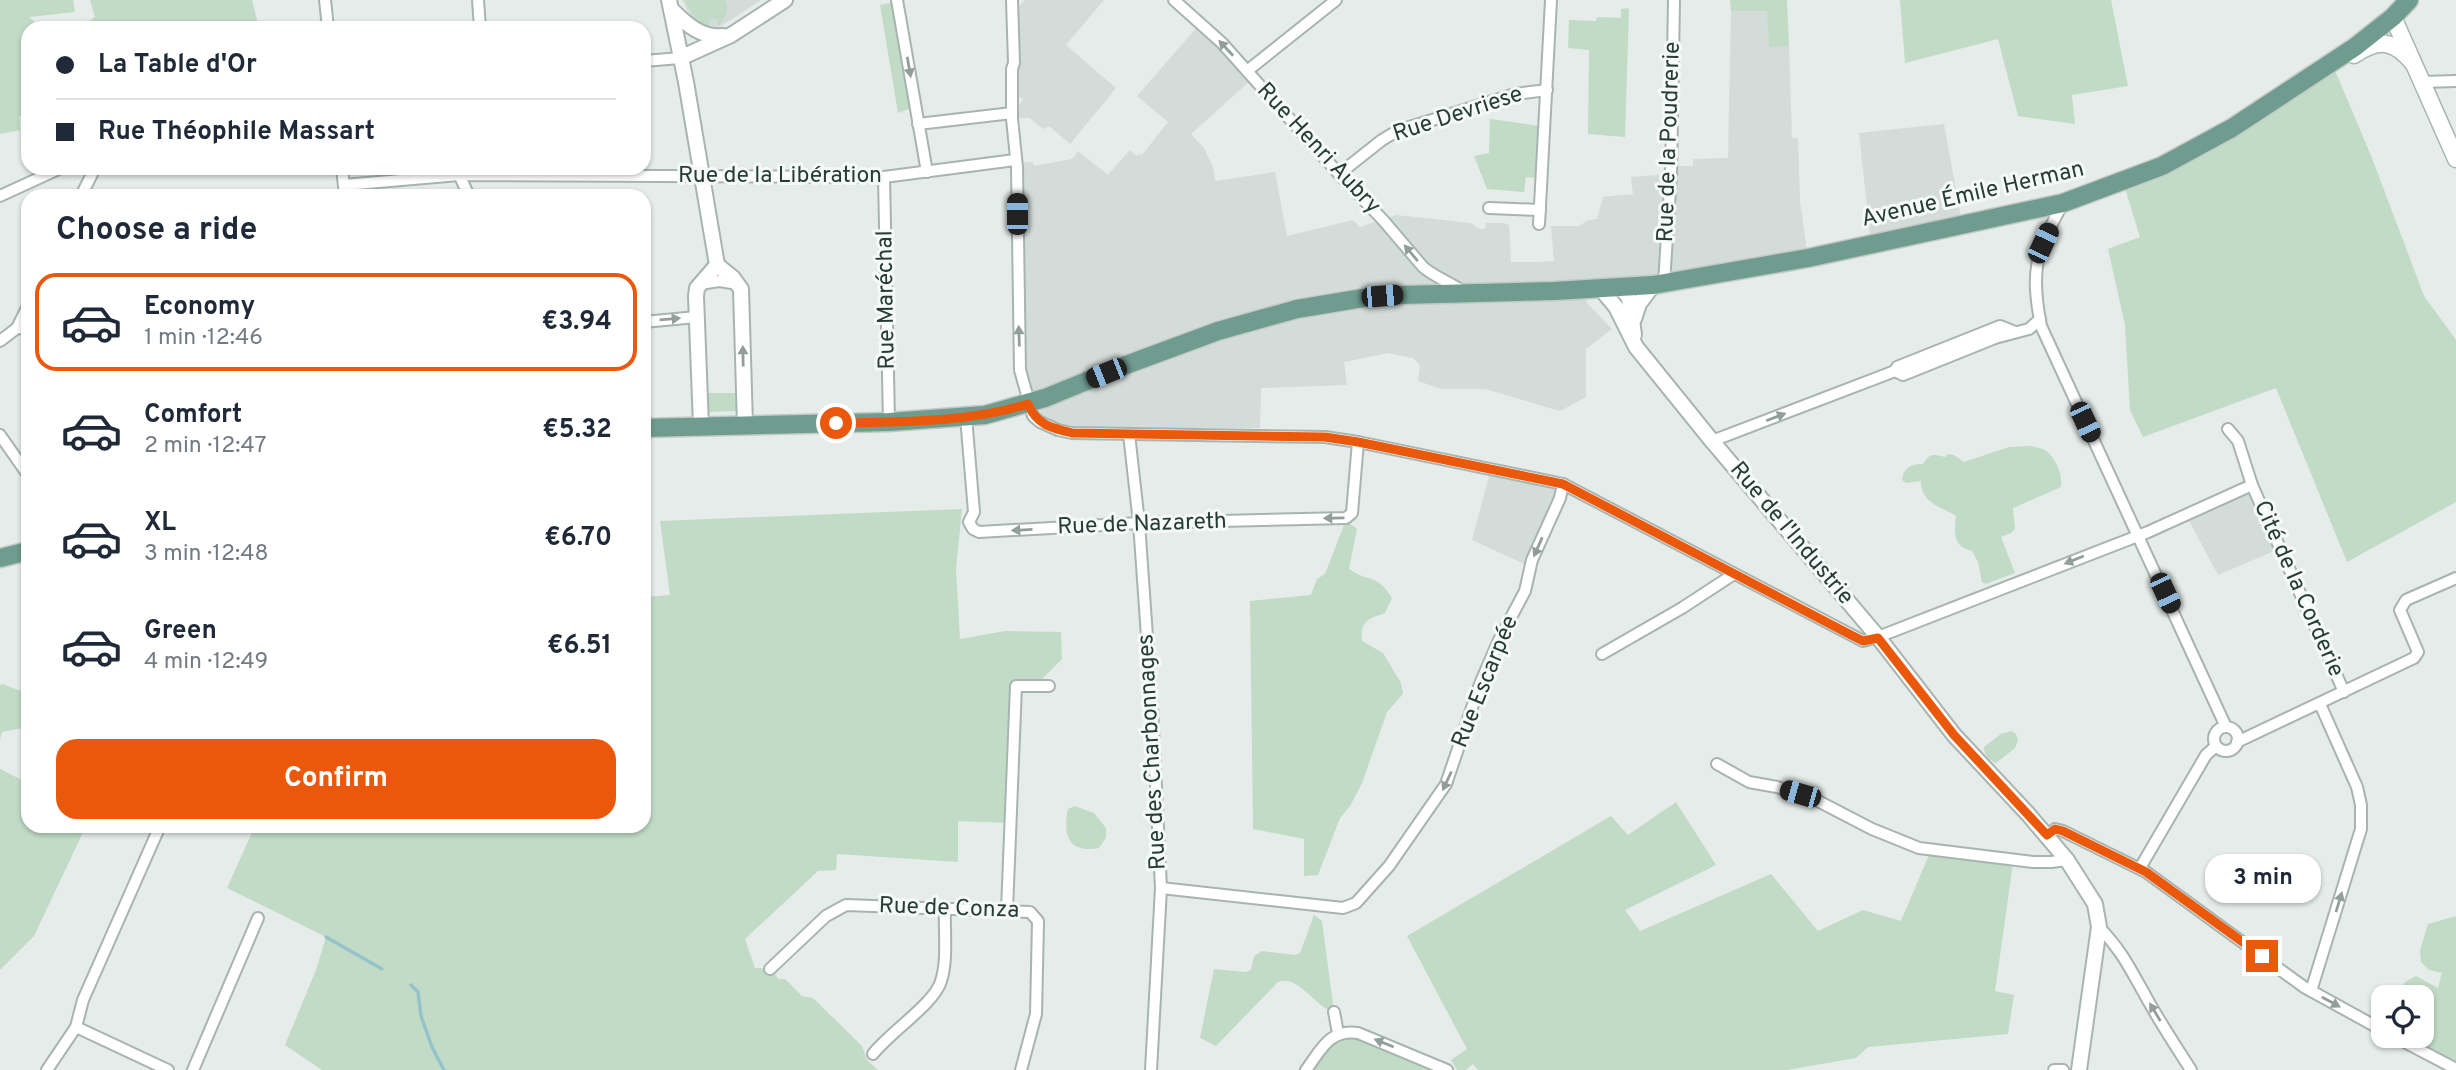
<!DOCTYPE html>
<html lang="en">
<head>
<meta charset="utf-8">
<style>
	body { margin:0; font-family:Overpass,sans-serif; background:#f2f2f3; color:#1f2937; height:100vh; display:flex; flex-direction:column; font-size:26px; white-space:nowrap }
	* { box-sizing:border-box; margin:0 }
	p { font-size:23px; color:#747a83 }
	.icon { flex:none; width:38px; height:38px; fill:none; stroke:currentColor; stroke-width:2; stroke-linecap:round; stroke-linejoin:round }
	.map { position:relative; flex:1; overflow:hidden }
	.panel { position:absolute; left:21px; top:189px; width:630px; height:644px; display:flex; flex-direction:column; background:#fff; border-radius:21px; box-shadow:0 2px 5px #0004 }
	.panel>* { flex:none }
	.banner { position:absolute; left:21px; top:21px; width:630px; height:154px; border-radius:21px; box-shadow:0 2px 5px #0004; display:grid; align-content:center; height:154px; padding:0 35px; background:#fff }
	.controls { position:absolute; left:2371px; top:985px; display:grid; gap:14px }
	.controls a { display:grid; place-items:center; width:63px; height:63px; border-radius:14px; background:#fff; box-shadow:0 2px 5px #0004; font-size:35px }
	.end { position:absolute; width:32px; height:32px; margin:-16px; border:9px solid #ea580c; background:#fff; box-shadow:0 0 0 4px #fff }
	.from { border-radius:50% }
	.bubble { position:absolute; height:49px; border-radius:21px; background:#fff; box-shadow:0 2px 5px #0004; font-size:23px; font-weight:700; line-height:49px; text-align:center }
	.car { position:absolute; width:21px; height:42px; margin:-21px -10px; border-radius:9px; box-shadow:0 0 5px 2px #0007; background:linear-gradient(#222 24%,#8ab4d8 0 40%,#222 0 76%,#8ab4d8 0 86%,#222 0) }
	.banner b { display:flex; align-items:center; gap:24px; height:66px; font-size:26px }
	.banner b+b { border-top:2px solid #e0e1e3 }
	.banner i { width:18px; height:18px; background:#1f2937 }
	ul { padding:0; list-style:none }
	li { display:flex; align-items:center; gap:21px; height:98px; margin:0 14px 10px; padding:0 21px; border:4px solid transparent; border-radius:21px }
	li div { flex:1 }
	li b { display:block; font-size:26px }
	li em { font-style:normal; font-weight:700 }
	li.selected { border-color:#ea580c }
	li>.icon { width:63px; height:63px; stroke-width:1.5 }
	h2 { padding:0 35px; font-size:32px; line-height:84px }
	.button { display:flex; gap:14px; margin-top:auto; padding:14px 35px }
	.button a { flex:1; height:80px; border-radius:21px; background:#ea580c; color:#fff; font-size:28px; font-weight:700; line-height:80px; text-align:center }
	.map>svg:first-child { display:block }
</style>
</head>
<body>
<div class="map">
<svg width="2456" height="1070" viewBox="0 0 2456 1070">
	<rect width="100%" height="100%" fill="#e5ece9"/>
	<g fill="#d3dcd8">
		<polygon points="682,0 761,0 720,27 699,24 691,17"/>
		<polygon points="1025,0 1104,0 1066,45 1116,88 1070,144 1049,126 1043,129 1030,118 1017,118 1017,109 1023,99 1018,96 1015,11"/>
		<polygon points="1731,11 1768,11 1769,47 1789,46 1792,138 1798,138 1800,201 1808,258 1586,289 1587,303 1612,329 1586,349 1586,397 1560,411 1485,389 1441,389 1418,381 1420,365 1413,358 1388,353 1344,362 1347,385 1261,388 1260,428 1082,429 1064,427 1043,419 1023,369 1019,163 1033,162 1034,166 1072,159 1078,151 1108,175 1130,150 1137,156 1139,154 1142,155 1168,122 1137,96 1197,27 1251,80 1191,134 1204,148 1213,167 1215,181 1275,172 1287,236 1353,220 1360,227 1396,215 1471,223 1477,228 1485,229 1486,223 1504,223 1509,225 1511,262 1541,262 1554,261 1551,226 1579,226 1588,220 1597,219 1603,197 1633,194 1631,177 1670,174 1671,166 1693,166 1693,159 1728,158"/>
		<polygon points="1944,124 1962,224 1871,244 1859,133"/>
		<polygon points="1491,469 1563,484 1531,567 1472,540"/>
		<polygon points="2252,485 2281,548 2218,575 2186,515"/>
	</g>
	<g fill="#c1dbc6">
		<polygon points="0,0 73,0 75,12 29,17 35,22 36,28 28,28 28,85 22,92 25,115 19,116 20,130 0,134"/>
		<polygon points="90,0 252,0 259,28 80,28 95,17"/>
		<path d="M684 0H725C730 11 726 17 718 26L717 19H710L709 26 697 22Z"/>
		<polygon points="1730,0 1787,0 1789,46 1769,47 1767,11 1731,11"/>
		<polygon points="1900,0 2111,0 2128,86 2072,95 2075,124 2018,116 1998,39 1905,63"/>
		<polygon points="894,2 911,108 898,113 880,5"/>
		<polygon points="1629,8 1625,137 1588,134 1589,50 1568,48 1569,20 1596,21 1597,17 1621,18 1621,9"/>
		<polygon points="2334,68 2372,158 2424,296 2456,340 2456,502 2347,562 2276,388 2143,437 2130,410 2125,325 2108,249 2140,237 2123,182"/>
		<polygon points="1490,119 1540,126 1538,178 1526,177 1524,192 1487,189 1474,156 1489,153"/>
		<polygon points="707,393 737,393 738,411 707,412"/>
		<path d="M2029 446C2034 447 2042 448 2046 451 2056 458 2063 476 2061 487L2013 508 2015 529 2011 533 2001 537 2015 573 1986 584 1982 582 1978 562 1972 551C1953 547 1954 532 1956 516 1940 506 1921 503 1921 481L1906 483 1902 480C1903 468 1912 463 1923 464 1929 453 1934 454 1945 457L1948 454 1954 455 1964 462 2009 447Z"/>
		<polygon points="962,509 956,569 960,639 1005,631 1061,632 1062,659 1035,686 1016,686 1011,823 958,821 958,862 837,854 836,870 818,871 745,939 755,968 770,969 779,979 785,979 802,996 813,998 862,1046 867,1060 878,1070 322,1070 285,1045 316,970 326,937 227,888 255,826 644,826 644,597 670,595 660,521"/>
		<path d="M1349 523 1357 529 1349 569C1369 583 1377 573 1392 598L1385 613C1368 619 1360 621 1362 641L1383 653 1401 683 1403 694 1387 712 1362 783 1350 806 1340 818 1318 875 1304 876V839L1253 829 1250 601 1311 595 1317 579 1325 574 1344 525Z"/>
		<polygon points="3,684 28,694 28,727 2,732 0,740 0,685"/>
		<path d="M2011 731 2016 734 2018 740 2015 748 1996 763C1989 760 1984 755 1984 747L2001 734Z"/>
		<polygon points="0,769 28,783 28,826 86,826 34,936 0,970"/>
		<polygon points="1676,802 1716,865 1625,910 1640,931 1771,874 1818,931 1863,910 1901,921 1931,850 2013,863 1995,991 2014,995 2008,1034 1868,1047 1856,1058 1787,1070 1478,1070 1473,1064 1466,1070 1457,1070 1451,1060 1467,1049 1407,936 1611,816 1628,835"/>
		<path d="M1075 806 1094 813 1106 828V838L1099 848C1069 854 1062 835 1068 809Z"/>
		<path d="M1314 915 1322 921 1334 1012C1313 1006 1299 974 1278 982L1216 1046 1200 1038 1214 969 1246 972 1251 970 1254 956 1262 951 1295 955 1300 953Z"/>
		<polygon points="2456,916 2456,1069 2393,1036 2422,1036 2422,998 2396,997 2405,982 2416,976 2438,988 2442,973 2429,970 2421,962 2420,950 2428,924"/>
		<polygon points="1343,1031 1444,1070 1305,1070"/>
	</g>
	<g fill="none" stroke-linecap="round" stroke-linejoin="round">
		<g stroke="#94c4ca" stroke-width="3.5">
			<polyline points="326,937 382,969"/>
			<polyline points="411,985 418,992 421,1016 432,1047 444,1070"/>
		</g>
		<g stroke="#a8b4af" stroke-width="14">
			<g id="minor">
				<polyline points="325,0 328,28"/>
				<polyline points="478,0 480,28"/>
				<polyline points="897,0 927,172"/>
				<polyline points="1012,0 1014,63 1012,69 1012,119 1017,167 1020,370 1033,416 1040,422 1058,430 1072,433 1325,437 1358,442 1563,484 1863,641 1878,637 2148,532 2252,485"/>
				<path d="M1174 0 1222 43 1339 174 1383 220 1423 267C1436 278 1452 283 1465 293"/>
				<polyline points="644,61 680,58"/>
				<polyline points="1247,71 1336,0"/>
				<polyline points="2422,82 2456,81"/>
				<polyline points="918,124 1012,113"/>
				<polyline points="342,168 345,196"/>
				<polyline points="456,168 469,196"/>
				<polyline points="1339,174 1382,140 1397,131 1515,94 1547,90"/>
				<polyline points="884,177 889,422"/>
				<polyline points="344,185 459,175 884,177 1015,160"/>
				<polyline points="0,196 61,168"/>
				<polyline points="81,196 95,168"/>
				<path d="M2063 203C2036 253 2030 269 2041 326L2226 727"/>
				<polyline points="1489,208 1540,210"/>
				<polyline points="1539,224 1551,0"/>
				<polyline points="1664,283 1671,174 1674,0"/>
				<polyline points="700,284 719,281 738,284"/>
				<polyline points="644,322 696,317"/>
				<polyline points="17,328 28,306"/>
				<polyline points="2015,332 2000,326 1897,367 1895,371 1903,375 1995,338 2029,329 2040,319"/>
				<polyline points="0,341 17,328 28,329"/>
				<polyline points="966,417 974,512 969,522 973,529 979,532 1139,523 1346,518 1352,513 1358,442"/>
				<polyline points="2228,429 2238,441 2252,485 2344,692"/>
				<polyline points="1129,434 1139,523 1152,707 1161,888 1151,1070"/>
				<polyline points="0,435 28,475"/>
				<polyline points="1712,441 1895,371"/>
				<polyline points="1602,654 1682,608 1734,574"/>
				<circle cx="2226" cy="739" r="12"/>
				<polyline points="2237,742 2414,658 2418,652 2400,610 2406,600 2456,578"/>
				<polyline points="1717,764 1749,782 1777,787 1818,801 1872,829 1919,848 2033,862 2051,862 2067,860"/>
				<polyline points="2047,835 2055,829 2063,831 2146,872 2304,987 2384,1031"/>
				<polyline points="2140,868 2206,755 2216,746"/>
				<polyline points="1161,888 1343,908 1356,903 1389,866 1446,784 1480,684 1499,640 1525,591 1532,560 1560,498 1563,484"/>
				<polyline points="1007,910 1016,686 1049,686"/>
				<path d="M2099 927C2122 951 2129 967 2145 995 2159 1021 2175 1045 2191 1070"/>
				<polyline points="770,969 826,916 846,905 1030,912 1038,921 1036,1014 1021,1070"/>
				<polyline points="2311,991 2361,829 2361,805 2357,787 2320,704"/>
				<polyline points="1334,1012 1338,1033"/>
				<polyline points="76,1027 168,1070"/>
				<polyline points="2393,1036 2456,1069"/>
				<path d="M873 1054C889 1033 935 1003 941 981 948 960 944 931 945 909"/>
				<polyline points="47,1070 76,1027 83,1000 160,826"/>
				<polyline points="193,1070 258,918"/>
				<path d="M1306 1070C1321 1050 1329 1029 1358 1033L1447 1070"/>
				<polyline points="2054,1070 2063,1070"/>
			</g>
		</g>
		<g stroke="#a8b4af" stroke-width="18">
			<g id="tertiary">
				<polyline points="669,0 686,82 717,265"/>
				<path d="M671 9C686 24 701 38 723 36"/>
				<polyline points="680,58 731,35 785,0"/>
				<polyline points="717,265 733,278 741,289 745,425"/>
				<polyline points="1621,288 1629,298 1634,335"/>
				<polyline points="1601,289 1616,307 1636,347 1712,441 1878,637 1954,735 2028,814 2067,860 2095,904 2099,927 2079,1070"/>
				<polyline points="1634,319 1639,304 1653,285"/>
				<polyline points="701,426 696,296 697,288 717,265"/>
			</g>
		</g>
		<g stroke="#a5b7b0" stroke-width="19">
			<g id="secondary">
				<polyline points="2393,17 2456,159"/>
				<path d="M2354 55C2379 38 2394 40 2413 63"/>
			</g>
		</g>
		<g stroke="#c2c8c6" stroke-width="21">
			<g id="primary">
				<polyline points="644,428 889,422 985,415 1045,398 1126,365 1218,331 1297,309 1363,298 1401,295 1554,291 1653,285 1808,258 2063,203 2162,166 2232,128 2355,47 2393,17 2409,0"/>
				<polyline points="0,558 28,551"/>
			</g>
		</g>
		<use href="#minor" stroke="#fff" stroke-width="10"/>
		<use href="#tertiary" stroke="#fff" stroke-width="14"/>
		<use href="#secondary" stroke="#fff" stroke-width="16"/>
		<use href="#primary" stroke="#6f9c8f" stroke-width="18"/>
	</g>
	<defs><path id="oneway-solid" d="M-6-.8H1V-3.2L6.5 0L1 3.2V.8H-6Z" transform="scale(1.75)"/></defs>
	<g fill="#929e9a">
		<use href="#oneway-solid" transform="translate(1226 48) rotate(-133)"/>
		<use href="#oneway-solid" transform="translate(909 67) rotate(80)"/>
		<use href="#oneway-solid" transform="translate(1411 253) rotate(-130)"/>
		<use href="#oneway-solid" transform="translate(670 319) rotate(-5)"/>
		<use href="#oneway-solid" transform="translate(1019 336) rotate(-92)"/>
		<use href="#oneway-solid" transform="translate(743 356) rotate(-91)"/>
		<use href="#oneway-solid" transform="translate(1776 417) rotate(-21)"/>
		<use href="#oneway-solid" transform="translate(1334 518) rotate(179)"/>
		<use href="#oneway-solid" transform="translate(1022 530) rotate(177)"/>
		<use href="#oneway-solid" transform="translate(1538 547) rotate(114)"/>
		<use href="#oneway-solid" transform="translate(2074 560) rotate(158)"/>
		<use href="#oneway-solid" transform="translate(1447 781) rotate(115)"/>
		<use href="#oneway-solid" transform="translate(2339 902) rotate(-73)"/>
		<use href="#oneway-solid" transform="translate(2331 1002) rotate(29)"/>
		<use href="#oneway-solid" transform="translate(2155 1012) rotate(-121)"/>
		<use href="#oneway-solid" transform="translate(1384 1043) rotate(-158)"/>
	</g>
	<g fill="none" stroke-linecap="round" stroke-linejoin="round">
		<path stroke="#ea580c" stroke-width="9" d="M836 423C901 422 966 423 1028 404 1037 425 1051 428 1072 433L1325 437 1358 442 1563 484 1851 635 1863 641 1878 638 1954 735 2047 835 2055 829 2063 831 2146 872 2262 956"/>
	</g>
	<g text-anchor="middle" dominant-baseline="central" stroke-width="6" stroke-linejoin="round" paint-order="stroke">
		<g font-size="23" fill="#263c35" stroke="#f5f9f7">
			<text transform="translate(1458 115) rotate(-18)">Rue Devriese</text>
			<text transform="translate(1670 142) rotate(-88)">Rue de la Poudrerie</text>
			<text transform="translate(1318 149) rotate(47)">Rue Henri Aubry</text>
			<text x="780" y="176">Rue de la Libération</text>
			<text transform="translate(1973 195) rotate(-13)">Avenue Émile Herman</text>
			<text transform="translate(887 300) rotate(-91)">Rue Maréchal</text>
			<text transform="translate(1142 525) rotate(-2)">Rue de Nazareth</text>
			<text transform="translate(1791 534) rotate(50)">Rue de l'Industrie</text>
			<text transform="translate(2298 589) rotate(66)">Cité de la Corderie</text>
			<text transform="translate(1486 682) rotate(-68)">Rue Escarpée</text>
			<text transform="translate(1153 752) rotate(-93)">Rue des Charbonnages</text>
			<text transform="translate(949 909) rotate(2)">Rue de Conza</text>
		</g>
	</g>
</svg>
<div class="controls">
<a><svg class="icon" aria-label="locate" viewBox="0 0 24 24"><circle cx="12" cy="12" r="6"/><path d="M12 2v4M12 18v4M2 12h4M18 12h4"/></svg></a>
</div>
<i class="end from" style="left:836px;top:423px"></i>
<i class="end" style="left:2262px;top:956px"></i>
<div class="bubble" style="left:2205px;top:854px;width:116px">3 min</div>
<i class="car" style="left:1017px;top:214px;rotate:0deg"></i>
<i class="car" style="left:2043px;top:243px;rotate:25deg"></i>
<i class="car" style="left:1382px;top:296px;rotate:85deg"></i>
<i class="car" style="left:1106px;top:373px;rotate:248deg"></i>
<i class="car" style="left:2085px;top:422px;rotate:155deg"></i>
<i class="car" style="left:2165px;top:593px;rotate:155deg"></i>
<i class="car" style="left:1800px;top:794px;rotate:286deg"></i>
<div class="banner">
<b><i class="from"></i>La Table d'Or</b>
<b><i></i>Rue Théophile Massart</b>
</div>
<section class="panel">
<h2>Choose a ride</h2>
<ul>
<li class="selected"><svg class="icon" aria-label="car" viewBox="0 0 24 24"><path d="M5 17H2v-5l4-1 3-4h7l3 4 3 1v5h-3M9 17h6M6 11h13"/><circle cx="7" cy="17" r="2"/><circle cx="17" cy="17" r="2"/></svg><div><b>Economy</b><p>1 min · 12:46</p></div><em>€3.94</em></li>
<li><svg class="icon" aria-label="car" viewBox="0 0 24 24"><path d="M5 17H2v-5l4-1 3-4h7l3 4 3 1v5h-3M9 17h6M6 11h13"/><circle cx="7" cy="17" r="2"/><circle cx="17" cy="17" r="2"/></svg><div><b>Comfort</b><p>2 min · 12:47</p></div><em>€5.32</em></li>
<li><svg class="icon" aria-label="car" viewBox="0 0 24 24"><path d="M5 17H2v-5l4-1 3-4h7l3 4 3 1v5h-3M9 17h6M6 11h13"/><circle cx="7" cy="17" r="2"/><circle cx="17" cy="17" r="2"/></svg><div><b>XL</b><p>3 min · 12:48</p></div><em>€6.70</em></li>
<li><svg class="icon" aria-label="car" viewBox="0 0 24 24"><path d="M5 17H2v-5l4-1 3-4h7l3 4 3 1v5h-3M9 17h6M6 11h13"/><circle cx="7" cy="17" r="2"/><circle cx="17" cy="17" r="2"/></svg><div><b>Green</b><p>4 min · 12:49</p></div><em>€6.51</em></li>
</ul>
<div class="button"><a>Confirm</a></div>
</section>
</div>
</body>
</html>
